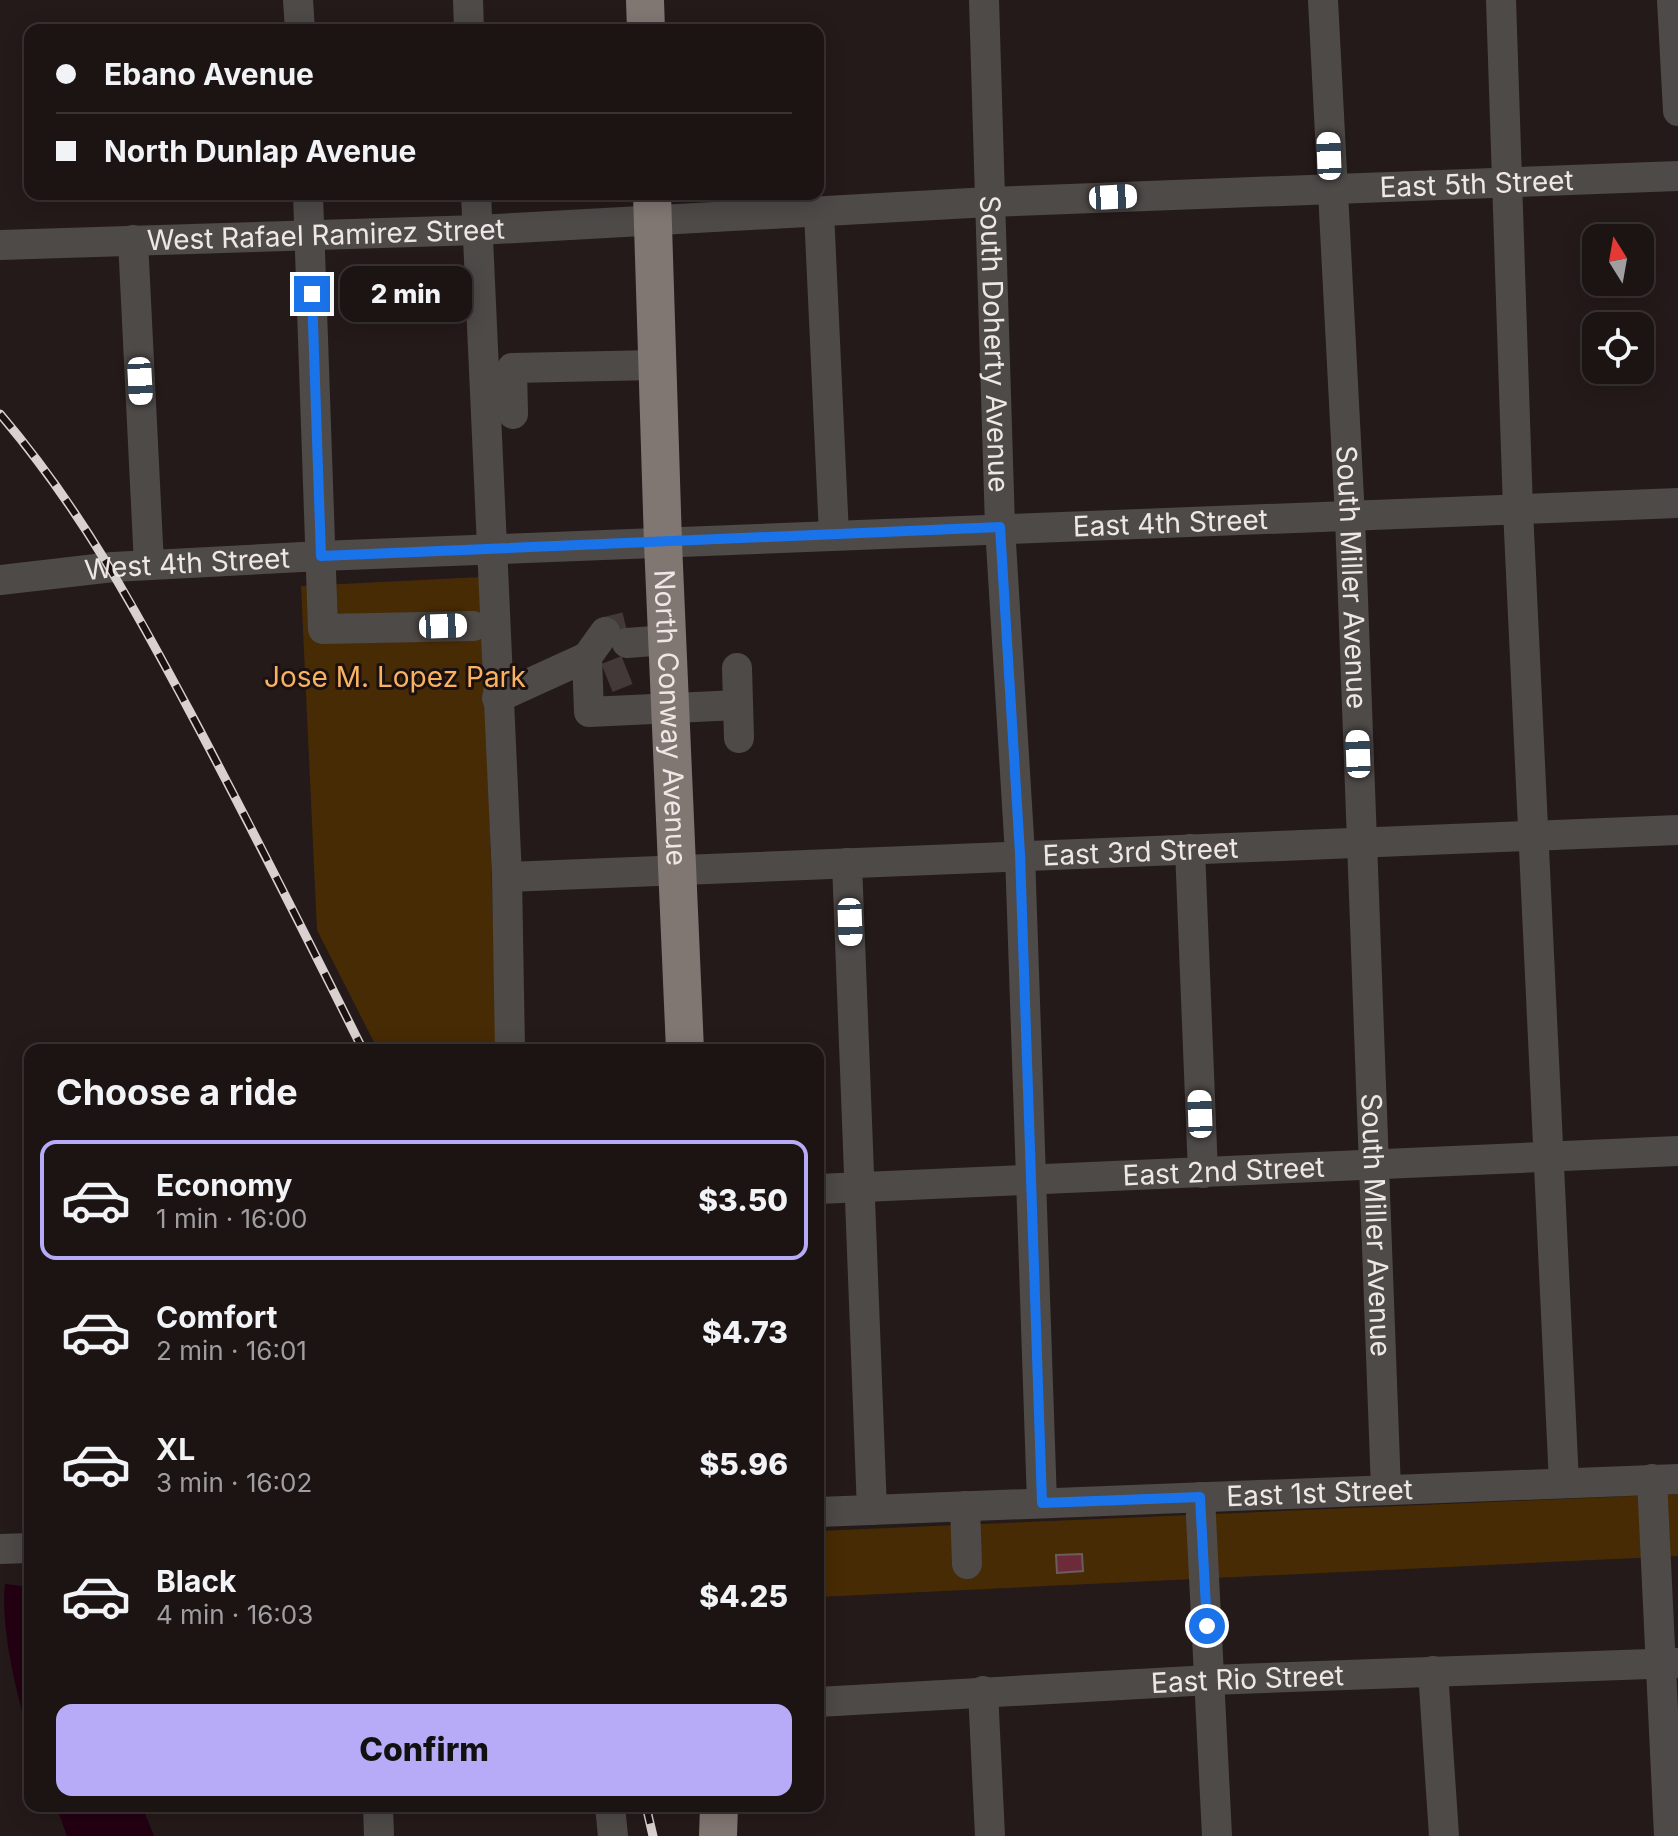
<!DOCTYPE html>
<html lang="en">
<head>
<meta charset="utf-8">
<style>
	body { margin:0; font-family:Inter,sans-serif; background:#241d1c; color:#f1f3f6; height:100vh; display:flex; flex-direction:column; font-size:30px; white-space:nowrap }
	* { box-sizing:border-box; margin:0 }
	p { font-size:26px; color:#a09ea0 }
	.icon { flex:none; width:44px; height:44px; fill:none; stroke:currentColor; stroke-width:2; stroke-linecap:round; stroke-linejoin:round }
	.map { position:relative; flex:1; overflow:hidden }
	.details { position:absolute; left:24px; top:1044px; width:800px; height:768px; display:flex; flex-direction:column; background:#1b1413; border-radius:16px; box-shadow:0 4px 20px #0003,0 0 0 2px #393333 }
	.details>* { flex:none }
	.hud { position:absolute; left:24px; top:24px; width:800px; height:176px; border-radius:16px; box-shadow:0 4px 20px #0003,0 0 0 2px #393333; display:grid; align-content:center; height:176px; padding:0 32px; background:#1b1413 }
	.needle { width:52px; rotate:349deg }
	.tools { position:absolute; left:1582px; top:224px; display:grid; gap:16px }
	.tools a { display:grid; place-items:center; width:72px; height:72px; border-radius:16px; background:#1b1413; box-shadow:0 4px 20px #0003,0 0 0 2px #393333; font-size:40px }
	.end { position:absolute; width:36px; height:36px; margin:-18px; border:10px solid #1a73e8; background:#fff; box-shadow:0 0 0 4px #fff }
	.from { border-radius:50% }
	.bubble { position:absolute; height:56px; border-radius:16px; background:#1b1413; box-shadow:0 4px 20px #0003,0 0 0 2px #393333; font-size:26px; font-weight:800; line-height:56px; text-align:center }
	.car { position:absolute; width:24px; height:48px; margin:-24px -12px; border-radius:10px; box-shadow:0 0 6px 2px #0007; background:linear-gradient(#fff 24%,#345 0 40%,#fff 0 76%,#345 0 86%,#fff 0) }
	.hud b { display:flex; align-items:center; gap:28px; height:76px; font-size:30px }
	.hud b+b { border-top:2px solid #393333 }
	.hud i { width:20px; height:20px; background:#f1f3f6 }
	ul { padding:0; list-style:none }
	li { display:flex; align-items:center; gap:24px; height:120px; margin:0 16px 12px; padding:0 16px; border:4px solid transparent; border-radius:16px }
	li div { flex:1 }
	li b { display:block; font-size:30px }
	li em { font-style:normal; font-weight:800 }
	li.on { border-color:#b7abf8 }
	li>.icon { width:72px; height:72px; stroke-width:1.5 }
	h2 { padding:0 32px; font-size:36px; line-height:96px }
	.cta { display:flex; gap:16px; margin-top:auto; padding:16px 32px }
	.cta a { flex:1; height:92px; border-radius:16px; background:#b7abf8; color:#111; font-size:32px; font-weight:800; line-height:92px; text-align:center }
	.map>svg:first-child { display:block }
</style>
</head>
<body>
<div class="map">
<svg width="1678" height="1836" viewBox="0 0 1678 1836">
	<rect width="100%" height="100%" fill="#241a19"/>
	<g fill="#472b05">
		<polygon points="482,577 497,1050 378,1050 317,930 301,586"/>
		<polygon points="1678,1494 1678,1556 818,1597 818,1531"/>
	</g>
	<g fill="#230013">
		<path d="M5 1584 30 1587V1736C16 1697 0 1623 5 1584Z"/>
		<polygon points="56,1806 142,1806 154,1836 67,1836"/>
	</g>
	<polygon fill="#6d2a38" stroke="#695d5e" stroke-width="2" points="1082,1554 1083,1571 1057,1573 1056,1555"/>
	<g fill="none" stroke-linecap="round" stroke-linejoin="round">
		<g stroke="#423938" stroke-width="30" stroke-dasharray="30 15" stroke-linecap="butt">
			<polyline points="605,632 626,627"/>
			<polyline points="607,678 627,670"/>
		</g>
		<g stroke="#4e4a48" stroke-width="30">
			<polyline points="298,0 300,30"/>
			<polyline points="468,0 469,30"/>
			<path id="s1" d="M984 0 1000 527 1020 854 1042 1503"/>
			<path id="s2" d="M1323 0 1350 518 1386 1490"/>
			<polyline points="1501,0 1518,510 1564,1483"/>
			<polyline points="1672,0 1678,111"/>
			<polyline points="308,194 323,629 473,626"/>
			<polyline points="476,194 507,877 510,1050"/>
			<polyline points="819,212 834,535"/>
			<polyline points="133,240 149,565"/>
			<path id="s3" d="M0 245 478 230 989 202 1678 176"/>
			<polyline points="513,414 512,368 657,365"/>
			<path id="s4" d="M0 580 113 567 321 556 1678 503"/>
			<polyline points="627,643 667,640"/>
			<polyline points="587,657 605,632"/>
			<polyline points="737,668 739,738"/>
			<polyline points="497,698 587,657 589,712 738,705"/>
			<polyline points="1190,849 1203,1173"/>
			<polyline points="847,863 872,1510"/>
			<path id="s5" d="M507 877 1678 830"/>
			<path id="s6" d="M818 1189 1678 1151"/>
			<polyline points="1652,1479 1669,1836"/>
			<polyline points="1200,1497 1217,1836"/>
			<polyline points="965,1506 967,1564"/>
			<path id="s7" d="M818 1512 1678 1479"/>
			<polyline points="0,1549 30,1548"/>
			<polyline points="1433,1671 1444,1836"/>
			<polyline points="983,1691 990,1836"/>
			<path id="s8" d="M818 1702 1210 1680 1678 1663"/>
			<polyline points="378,1806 379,1836"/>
			<polyline points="610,1806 613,1836"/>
		</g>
		<g stroke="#807773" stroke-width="38">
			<polyline points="645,0 646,30"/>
			<path id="s9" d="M652 194 663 543 685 1050"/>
			<polyline points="718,1836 719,1806"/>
		</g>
		<g stroke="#d8d1d0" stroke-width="9">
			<g id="rail">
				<path d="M0 414C80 508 131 602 189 710 249 822 306 936 363 1050"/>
				<polyline points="646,1806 653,1836"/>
			</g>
		</g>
		<use href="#rail" stroke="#1a1110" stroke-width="6" stroke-dasharray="18" stroke-linecap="butt"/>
	</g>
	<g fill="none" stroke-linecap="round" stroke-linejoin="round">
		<polyline stroke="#1a73e8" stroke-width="10" points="312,294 321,556 1000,527 1020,854 1042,1503 1200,1497 1207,1626"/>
	</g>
	<g text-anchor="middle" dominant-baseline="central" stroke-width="6" stroke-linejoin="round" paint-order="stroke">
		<g font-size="28" fill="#eee7e6" stroke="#1a1110">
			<text stroke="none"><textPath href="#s3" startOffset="1478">East 5th Street</textPath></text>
			<text stroke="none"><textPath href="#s3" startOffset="326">West Rafael Ramirez Street</textPath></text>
			<text stroke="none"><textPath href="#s1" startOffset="344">South Doherty Avenue</textPath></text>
			<text stroke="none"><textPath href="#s4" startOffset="1172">East 4th Street</textPath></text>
			<text stroke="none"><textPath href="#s4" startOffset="188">West 4th Street</textPath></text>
			<text stroke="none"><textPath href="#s2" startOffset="578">South Miller Avenue</textPath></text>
			<text stroke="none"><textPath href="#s9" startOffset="524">North Conway Avenue</textPath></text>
			<text stroke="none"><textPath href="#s5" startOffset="634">East 3rd Street</textPath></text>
			<text stroke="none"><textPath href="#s6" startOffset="406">East 2nd Street</textPath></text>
			<text stroke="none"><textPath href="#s2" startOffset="1226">South Miller Avenue</textPath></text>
			<text stroke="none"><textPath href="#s7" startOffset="502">East 1st Street</textPath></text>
			<text stroke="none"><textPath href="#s8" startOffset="430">East Rio Street</textPath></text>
		</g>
		<g font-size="28" fill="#f8b261" stroke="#1a1110">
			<text x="395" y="677">Jose M. Lopez Park</text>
		</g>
	</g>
</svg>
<div class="tools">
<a><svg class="needle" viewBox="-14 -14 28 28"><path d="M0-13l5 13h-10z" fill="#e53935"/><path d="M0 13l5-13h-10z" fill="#a09ea0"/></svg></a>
<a><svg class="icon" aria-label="locate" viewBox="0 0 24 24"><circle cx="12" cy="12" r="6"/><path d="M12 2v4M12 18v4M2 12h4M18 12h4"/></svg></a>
</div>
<i class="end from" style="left:1207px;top:1626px"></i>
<i class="end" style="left:312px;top:294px"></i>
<div class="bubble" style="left:340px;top:266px;width:132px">2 min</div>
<i class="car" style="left:1329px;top:156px;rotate:358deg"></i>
<i class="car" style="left:1113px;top:197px;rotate:87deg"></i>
<i class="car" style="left:140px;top:381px;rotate:177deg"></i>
<i class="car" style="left:443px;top:626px;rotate:88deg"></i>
<i class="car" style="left:1358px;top:754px;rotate:358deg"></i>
<i class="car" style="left:850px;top:922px;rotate:178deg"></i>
<i class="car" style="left:1200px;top:1114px;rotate:358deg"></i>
<div class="hud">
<b><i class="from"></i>Ebano Avenue</b>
<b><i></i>North Dunlap Avenue</b>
</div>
<section class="details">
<h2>Choose a ride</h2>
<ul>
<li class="on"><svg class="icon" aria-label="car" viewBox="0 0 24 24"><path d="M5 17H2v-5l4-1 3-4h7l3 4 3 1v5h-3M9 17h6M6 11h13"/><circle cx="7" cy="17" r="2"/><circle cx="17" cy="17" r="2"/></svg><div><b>Economy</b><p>1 min · 16:00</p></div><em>$3.50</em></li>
<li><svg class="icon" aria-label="car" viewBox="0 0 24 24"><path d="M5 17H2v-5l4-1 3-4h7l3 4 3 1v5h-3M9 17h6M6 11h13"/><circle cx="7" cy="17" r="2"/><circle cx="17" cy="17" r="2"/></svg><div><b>Comfort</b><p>2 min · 16:01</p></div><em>$4.73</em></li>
<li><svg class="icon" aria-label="car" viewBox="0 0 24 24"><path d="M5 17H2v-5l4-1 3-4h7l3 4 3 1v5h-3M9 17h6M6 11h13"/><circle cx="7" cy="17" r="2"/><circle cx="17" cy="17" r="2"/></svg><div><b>XL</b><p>3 min · 16:02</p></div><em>$5.96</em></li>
<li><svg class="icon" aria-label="car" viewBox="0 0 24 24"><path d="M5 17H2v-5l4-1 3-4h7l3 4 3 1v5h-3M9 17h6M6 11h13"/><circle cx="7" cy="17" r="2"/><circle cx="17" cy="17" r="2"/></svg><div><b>Black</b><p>4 min · 16:03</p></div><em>$4.25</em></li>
</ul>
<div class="cta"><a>Confirm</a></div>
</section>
</div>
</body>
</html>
